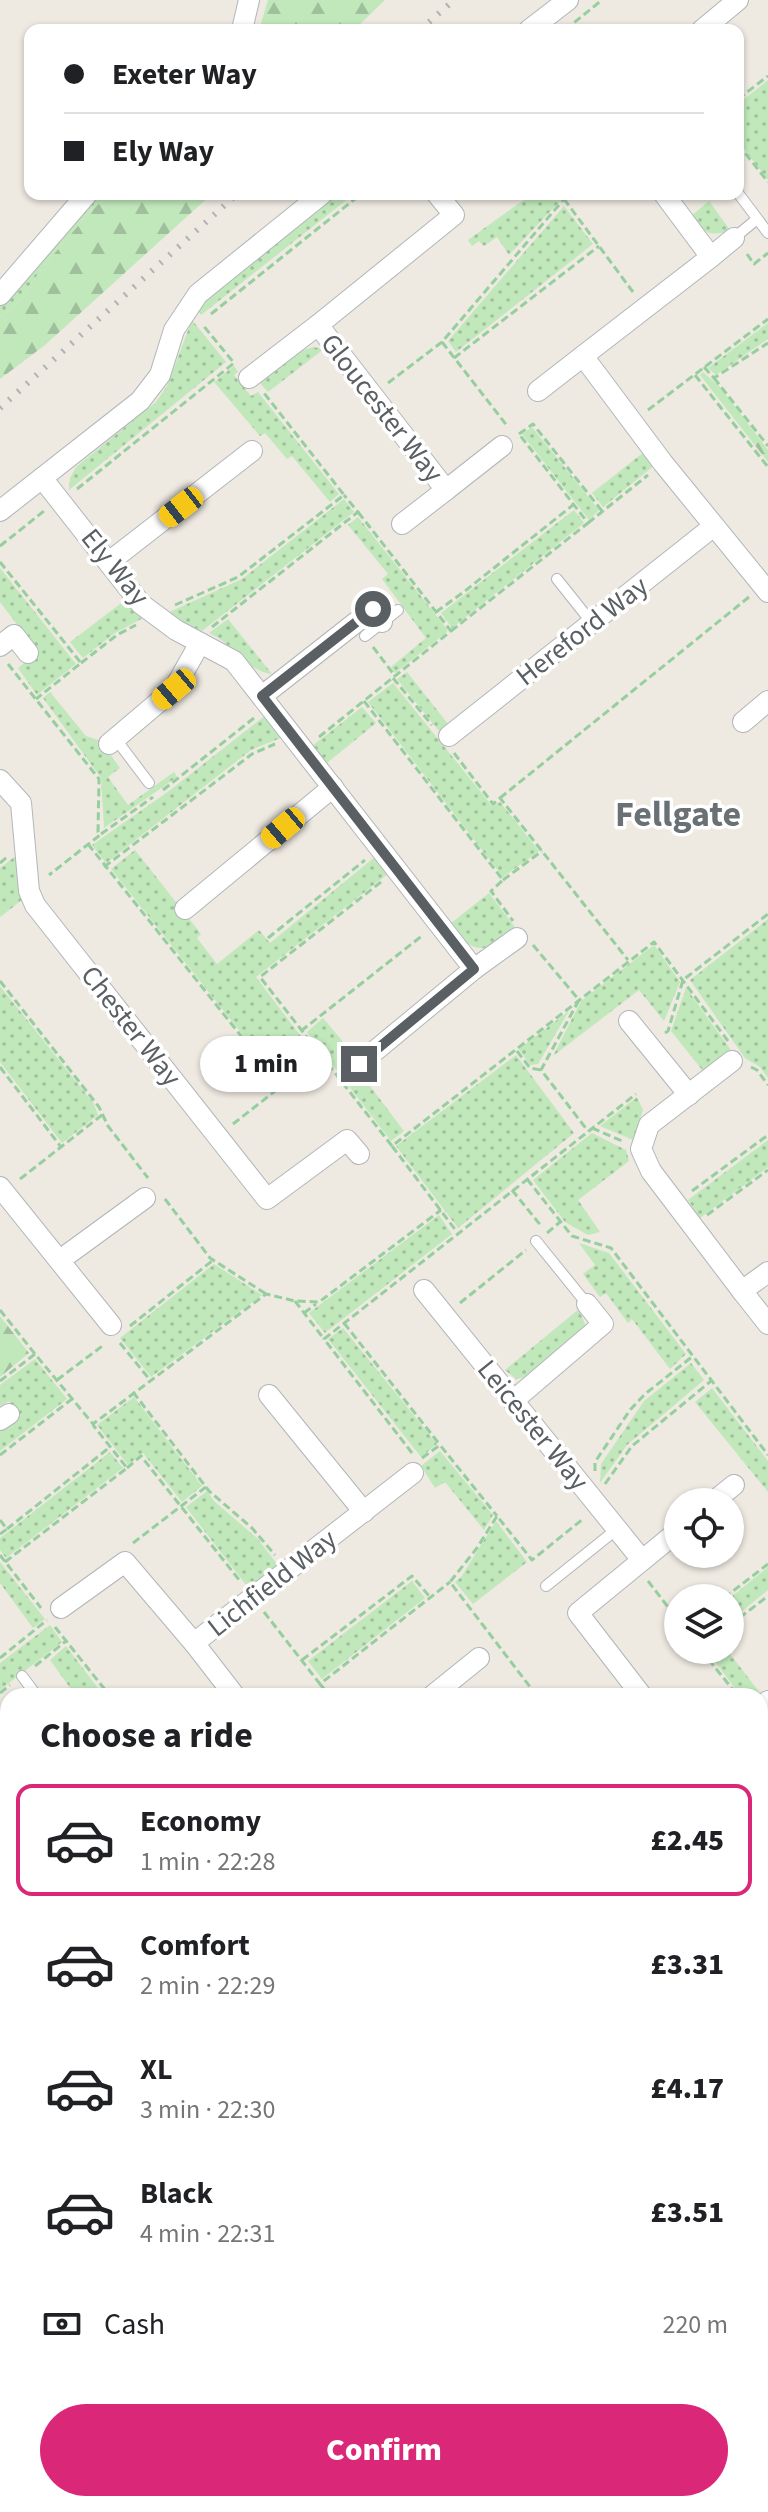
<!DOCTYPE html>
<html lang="en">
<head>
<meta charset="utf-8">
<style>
	body { margin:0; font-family:"Source Sans 3",sans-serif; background:#f6f6f6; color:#202124; height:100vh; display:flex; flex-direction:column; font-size:30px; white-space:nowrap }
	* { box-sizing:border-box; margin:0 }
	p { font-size:26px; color:#757577 }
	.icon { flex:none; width:44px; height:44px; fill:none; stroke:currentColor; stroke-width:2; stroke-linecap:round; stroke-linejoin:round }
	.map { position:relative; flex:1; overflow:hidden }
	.details { position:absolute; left:0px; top:1688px; width:768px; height:824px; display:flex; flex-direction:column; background:#fff; border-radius:24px 24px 0 0; box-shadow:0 2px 6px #0004 }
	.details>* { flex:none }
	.guide { position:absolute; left:24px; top:24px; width:720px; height:176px; border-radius:16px; box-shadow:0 2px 6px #0004; display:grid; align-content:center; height:176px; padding:0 40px; background:#fff }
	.tools { position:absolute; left:664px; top:1488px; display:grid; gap:16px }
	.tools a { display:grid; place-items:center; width:80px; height:80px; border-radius:50%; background:#fff; box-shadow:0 2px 6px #0004; font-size:40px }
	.end { position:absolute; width:36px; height:36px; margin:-18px; border:10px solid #5a5f63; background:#fff; box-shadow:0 0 0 4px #fff }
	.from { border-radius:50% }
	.bubble { position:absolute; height:56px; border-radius:28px; background:#fff; box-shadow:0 2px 6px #0004; font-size:26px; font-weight:800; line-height:56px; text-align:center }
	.car { position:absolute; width:24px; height:48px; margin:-24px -12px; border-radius:10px; box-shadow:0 0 6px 2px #0007; background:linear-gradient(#f5c518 24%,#345 0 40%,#f5c518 0 76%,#345 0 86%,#f5c518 0) }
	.guide b { display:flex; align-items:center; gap:28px; height:76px; font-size:30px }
	.guide b+b { border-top:2px solid #e0e0e0 }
	.guide i { width:20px; height:20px; background:#202124 }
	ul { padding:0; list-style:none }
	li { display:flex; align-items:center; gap:24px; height:112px; margin:0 16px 12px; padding:0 24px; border:4px solid transparent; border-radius:16px }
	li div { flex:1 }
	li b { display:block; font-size:30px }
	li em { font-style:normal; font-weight:800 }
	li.on { border-color:#db2777 }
	li>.icon { width:72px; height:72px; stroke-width:1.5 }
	h2 { padding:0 40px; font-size:36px; line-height:96px }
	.pay { display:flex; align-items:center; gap:20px; height:88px; padding:0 40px; font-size:30px }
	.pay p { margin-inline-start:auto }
	.action { display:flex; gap:16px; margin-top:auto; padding:16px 40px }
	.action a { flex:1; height:92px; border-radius:48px; background:#db2777; color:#fff; font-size:32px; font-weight:800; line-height:92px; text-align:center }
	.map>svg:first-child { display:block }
</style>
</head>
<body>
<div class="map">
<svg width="768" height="2512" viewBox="0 0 768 2512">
	<defs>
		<pattern id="grass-dots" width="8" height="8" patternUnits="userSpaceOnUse" patternTransform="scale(2)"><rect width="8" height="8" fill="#c1e8bb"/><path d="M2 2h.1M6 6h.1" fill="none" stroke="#a0bf9c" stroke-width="1.8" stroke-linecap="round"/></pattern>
		<pattern id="forest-firs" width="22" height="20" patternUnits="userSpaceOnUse" patternTransform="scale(2)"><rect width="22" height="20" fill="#c1e8bb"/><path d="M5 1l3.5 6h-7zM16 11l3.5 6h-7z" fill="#a0bf9c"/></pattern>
	</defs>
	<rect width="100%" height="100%" fill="#eee9e1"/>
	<g fill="url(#grass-dots)">
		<polygon points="768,80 768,180 738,141 738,104"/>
		<polygon points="92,194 110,194 89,213 43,267 21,299 0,318 0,306 22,284"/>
		<polygon points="339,194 354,194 201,315 198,311 212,295"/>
		<polygon points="532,194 557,194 561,200 509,255 497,237 484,246 479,241 472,246 468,240"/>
		<path d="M709 201 730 230C711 238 701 232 691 216Z"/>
		<polygon points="564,206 593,244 456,352 448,341"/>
		<polygon points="192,320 226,362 69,490 70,478 76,467 156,402 167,386"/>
		<polygon points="768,323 768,339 716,375 708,368"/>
		<polygon points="313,347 324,349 268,392 259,382 300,351"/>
		<polygon points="234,366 238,372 234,375 251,396 258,392 339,494 330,502 292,456 287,459 265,433 260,436 214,382"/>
		<polygon points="532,427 599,510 589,520 522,434"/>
		<polygon points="644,452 655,465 603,507 592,493"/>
		<polygon points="344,499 354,512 202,631 165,614 242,579"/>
		<polygon points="574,510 584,523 452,628 441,613"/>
		<polygon points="358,517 447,629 447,632 395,673 391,667 426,638 382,579 388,574 348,525"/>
		<polygon points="0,568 76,664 37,695 18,668 38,652 0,602"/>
		<polygon points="128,598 145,617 115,633 83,658 70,642"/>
		<path d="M228 619 272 674C246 671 234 644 209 633Z"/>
		<polygon points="407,672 448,724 439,731 397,679"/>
		<polygon points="393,683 492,806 500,802 539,851 503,877 368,702"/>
		<polygon points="50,692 86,736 101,741 120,768 108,777 128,805 174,772 177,777 104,828 101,778 43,698"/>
		<polygon points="362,707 376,723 327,763 312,746"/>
		<polygon points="266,715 283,737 251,750 106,863 92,845 169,791"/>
		<polygon points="135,850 201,934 197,938 217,964 259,930 270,943 376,856 389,873 256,977 315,1055 281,1083 111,869"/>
		<polygon points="17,855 22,900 0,917 0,868"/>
		<path d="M489 893 517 930C487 952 474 958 450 924Z"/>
		<polygon points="768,919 768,1078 760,1067 745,1058 690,980"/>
		<polygon points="654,945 680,982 664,1021 639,990 553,1056 581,1001"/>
		<polygon points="0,986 94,1104 98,1115 62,1143 0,1062"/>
		<polygon points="686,988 731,1050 703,1071 671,1031"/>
		<polygon points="569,1011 538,1064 530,1065 519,1049"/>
		<polygon points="323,1018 355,1056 353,1059 367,1075 364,1078 404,1131 391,1141 307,1032"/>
		<polygon points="516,1055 574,1133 458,1228 396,1146"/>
		<polygon points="637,1097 643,1110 633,1140 600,1126"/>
		<polygon points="592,1133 626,1150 629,1161 578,1200 600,1232 588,1235 565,1222 533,1180"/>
		<polygon points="768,1140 768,1167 700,1218 688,1200"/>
		<polygon points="439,1215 452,1234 325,1333 309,1313"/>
		<polygon points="579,1243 609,1253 686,1354 670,1369 632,1319 628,1323 606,1293 600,1297 583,1274 595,1265"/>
		<polygon points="214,1264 262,1295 151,1377 120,1338"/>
		<polygon points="579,1309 586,1327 532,1376 516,1379 505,1370"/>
		<polygon points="343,1328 437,1444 421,1457 328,1339"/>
		<polygon points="35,1359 67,1399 0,1451 0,1427 18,1413 9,1401 0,1406 0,1385"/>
		<polygon points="691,1363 704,1380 627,1445 600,1483 601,1464 644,1401"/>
		<polygon points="712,1388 768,1461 768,1492 695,1402"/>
		<polygon points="134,1397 202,1486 182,1502 143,1453 128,1465 97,1425"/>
		<polygon points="440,1451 493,1515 484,1530 445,1482 435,1488 421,1466"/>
		<polygon points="110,1452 123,1468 6,1558 0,1550 0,1538"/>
		<polygon points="207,1491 214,1501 258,1539 280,1568 250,1590 186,1507"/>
		<polygon points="496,1521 527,1562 473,1604 455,1582 461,1577"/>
		<polygon points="0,1562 45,1619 33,1628 0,1583"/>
		<polygon points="768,1567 768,1590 730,1621 730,1598"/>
		<polygon points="412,1581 425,1598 322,1679 308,1661"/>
		<polygon points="50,1625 62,1642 0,1690 0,1663"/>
		<polygon points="66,1646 104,1696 76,1696 50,1660"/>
		<polygon points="706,1650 727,1650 760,1693 757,1696 741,1696"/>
		<polygon points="760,1980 768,1980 768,2313 760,2377"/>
		<polygon points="8,2023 8,2504 744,2504 743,2512 0,2512 0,2025"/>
	</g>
	<g fill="url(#forest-firs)">
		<polygon points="268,0 385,0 354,30 259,30"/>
		<polygon points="110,194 212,194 45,345 0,379 0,318 21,299 43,267 89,213"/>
		<polygon points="703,372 720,387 768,450 768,462 700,375"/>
		<polygon points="0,1316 29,1353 0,1377"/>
	</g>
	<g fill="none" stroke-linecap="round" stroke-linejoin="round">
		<g stroke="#b2b6ba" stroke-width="12">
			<g id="lane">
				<polyline points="738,193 768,233"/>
				<polyline points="734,238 757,219"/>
				<polyline points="557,579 592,623"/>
				<polyline points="365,636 398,610"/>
				<polyline points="115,738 149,783"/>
				<polyline points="536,1241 587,1304"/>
				<polyline points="546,1586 617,1529"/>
				<polyline points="22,1676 37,1696"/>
			</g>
		</g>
		<g stroke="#b2b6ba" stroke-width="22">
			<g id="street">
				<polyline points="242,30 249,0"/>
				<polyline points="529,30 568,0"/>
				<polyline points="702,30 738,0"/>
				<polyline points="437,194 454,215 318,325 446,490 502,446"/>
				<polyline points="664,194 711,257 583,356 663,463 768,592"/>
				<polyline points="711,257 734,238"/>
				<polyline points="0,295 87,194"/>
				<polyline points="249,378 318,325"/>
				<polyline points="538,391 583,356"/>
				<polyline points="42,478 141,604 176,630 234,661 474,969 359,1064"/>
				<polyline points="0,511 140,401 160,375 174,330 198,294 322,194"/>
				<polyline points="402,524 446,490"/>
				<polyline points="109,562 252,451"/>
				<polyline points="0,646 14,635 28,653"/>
				<polyline points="262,696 373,609 382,622"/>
				<polyline points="743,722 768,701"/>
				<polyline points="449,736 714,526"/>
				<polyline points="109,744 174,689 200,643"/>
				<polyline points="0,780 21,803 29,891 35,905 267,1199 347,1140 359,1154"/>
				<polyline points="185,909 333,787"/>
				<polyline points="474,969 517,938"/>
				<polyline points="629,1021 689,1095"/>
				<polyline points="732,1061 649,1125 641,1149 651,1171 742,1291"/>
				<polyline points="0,1187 111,1325"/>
				<polyline points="60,1260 145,1198"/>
				<polyline points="768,1272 742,1291 768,1324"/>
				<polyline points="424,1290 642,1560"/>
				<polyline points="269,1395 364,1512"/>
				<polyline points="513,1401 603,1324 587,1304"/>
				<polyline points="0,1420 9,1414"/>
				<polyline points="713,1502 734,1485"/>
				<polyline points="61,1608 125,1562 194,1643"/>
				<polyline points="235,1696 194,1643 413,1473"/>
				<polyline points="432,1696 479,1658"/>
				<polyline points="642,1696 578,1613 678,1531"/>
				<polyline points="760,1707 768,1701"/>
				<polyline points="0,1783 8,1777"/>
				<polyline points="760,1930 768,1930"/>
				<polyline points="0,1964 8,1963"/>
			</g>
		</g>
		<g stroke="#96cf9e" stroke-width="3" stroke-dasharray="8 4" stroke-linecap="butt">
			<polyline points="565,30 602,0"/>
			<polyline points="738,99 768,76"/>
			<polyline points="738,144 768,182"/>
			<polyline points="564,199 633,292"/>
			<polyline points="747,254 754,264 768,253"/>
			<polyline points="211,314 361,194"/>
			<polyline points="442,342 508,427"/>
			<polyline points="454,358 599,246"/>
			<polyline points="704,367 714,378 768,343"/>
			<polyline points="695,375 768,467"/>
			<polyline points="714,378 768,446"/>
			<polyline points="388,383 442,342 564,199 561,194"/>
			<polyline points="648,410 768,319"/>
			<polyline points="519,434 533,424 602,511"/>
			<polyline points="77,489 234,363 202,324"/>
			<polyline points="588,523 648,475"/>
			<polyline points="0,546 44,511"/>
			<polyline points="0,562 81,663 36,699"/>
			<polyline points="175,605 238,577 344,495 264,393"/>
			<polyline points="436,612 465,591 573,505"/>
			<polyline points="212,627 358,512 344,495"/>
			<polyline points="451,631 588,523 519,434"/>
			<polyline points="373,647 395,676"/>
			<polyline points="81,663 117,635 136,625"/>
			<polyline points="8,664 99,779 98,832 100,835 49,875"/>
			<polyline points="393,678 432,725"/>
			<polyline points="364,701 503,880 491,891 513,921"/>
			<polyline points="319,737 451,631 358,512"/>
			<polyline points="454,753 493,804 500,798 628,960"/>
			<polyline points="163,790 254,718"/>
			<polyline points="500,798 749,597"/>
			<polyline points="101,834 153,797"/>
			<polyline points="88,844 281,1086"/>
			<polyline points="0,863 7,857"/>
			<polyline points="104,867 252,754 275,744"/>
			<polyline points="503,880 542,851"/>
			<polyline points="381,882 260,977 392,1146 654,942 728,1041"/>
			<polyline points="268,938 365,860"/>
			<polyline points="533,945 579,1000 541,1070 588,1131"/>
			<polyline points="0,981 99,1107 108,1126 148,1178"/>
			<polyline points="301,1031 423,935"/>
			<polyline points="665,1033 668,1031 683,980 768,914"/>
			<polyline points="517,1051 530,1068 541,1070"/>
			<polyline points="0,1067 61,1147"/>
			<polyline points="751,1067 757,1070 768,1085"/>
			<polyline points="233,1124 320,1056"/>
			<polyline points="592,1128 622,1141"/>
			<polyline points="392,1146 457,1232"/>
			<polyline points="20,1179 102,1115"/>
			<polyline points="527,1179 572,1236 611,1248 768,1455"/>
			<polyline points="512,1190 542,1227"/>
			<polyline points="692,1191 768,1135"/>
			<polyline points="165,1199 210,1258 266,1294"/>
			<polyline points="707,1215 768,1170"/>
			<polyline points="547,1233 560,1222"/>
			<polyline points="295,1301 324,1339"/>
			<polyline points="460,1303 526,1250"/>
			<polyline points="0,1310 35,1354"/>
			<polyline points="304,1313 316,1304"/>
			<polyline points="344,1323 440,1445"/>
			<polyline points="130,1326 212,1261"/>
			<polyline points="120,1343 150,1380"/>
			<polyline points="57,1380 105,1344"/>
			<polyline points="0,1381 35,1354 93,1424 266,1294 295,1301 319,1302 441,1210"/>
			<polyline points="133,1392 209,1491 252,1528 275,1555"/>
			<polyline points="412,1453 324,1339 636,1094"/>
			<polyline points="0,1455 72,1399"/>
			<polyline points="422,1458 440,1445 497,1516"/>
			<polyline points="127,1468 141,1456 240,1581"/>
			<polyline points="595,1471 595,1462 630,1410 645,1394 693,1356"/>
			<polyline points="605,1484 632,1446 711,1381"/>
			<polyline points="0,1520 7,1529 0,1534"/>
			<polyline points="7,1529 110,1447"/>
			<polyline points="133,1543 206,1487"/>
			<polyline points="0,1555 41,1608"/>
			<polyline points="5,1562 127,1468 93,1425"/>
			<polyline points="648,1581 678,1620"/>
			<polyline points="724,1598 768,1564"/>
			<polyline points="264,1612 320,1684 450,1582"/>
			<polyline points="730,1625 768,1596"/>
			<polyline points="55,1627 110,1696"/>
			<polyline points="701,1650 738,1696"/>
			<polyline points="0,1658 47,1620"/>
			<polyline points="302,1660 412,1576 430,1597"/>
			<polyline points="35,1666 66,1641"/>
			<polyline points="320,1684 330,1696"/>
			<polyline points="0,1693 10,1685"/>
			<polyline points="537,1696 450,1582 477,1548 497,1516 532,1560 583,1519"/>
			<polyline points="760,1841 768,1835"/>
			<polyline points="0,1915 8,1909"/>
		</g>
		<use href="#lane" stroke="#fff" stroke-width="10"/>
		<use href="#street" stroke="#fff" stroke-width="20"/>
		<g stroke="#b1b2b3" stroke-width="6" stroke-dasharray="2 10" stroke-linecap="butt">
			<polyline points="420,30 454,0"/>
			<polyline points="0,408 237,194"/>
		</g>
	</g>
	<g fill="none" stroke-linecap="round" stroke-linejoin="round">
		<polyline stroke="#5a5f63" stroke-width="10" points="359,1064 474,969 262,696 373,609"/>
	</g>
	<g text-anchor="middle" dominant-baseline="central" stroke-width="7" stroke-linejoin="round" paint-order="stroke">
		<g font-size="28" fill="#5a5f63" stroke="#fff">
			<text transform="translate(382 408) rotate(52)">Gloucester Way</text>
			<text transform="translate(115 567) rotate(51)">Ely Way</text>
			<text transform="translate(582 631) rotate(-38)">Hereford Way</text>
			<text transform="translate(131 1026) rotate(52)">Chester Way</text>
			<text transform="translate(533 1425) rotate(51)">Leicester Way</text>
			<text transform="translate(272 1583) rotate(-38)">Lichfield Way</text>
		</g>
		<g font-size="36" font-weight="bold" fill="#6a7175" stroke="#fff">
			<text x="678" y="814">Fellgate</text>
		</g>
	</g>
</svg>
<div class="tools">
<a><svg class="icon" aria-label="locate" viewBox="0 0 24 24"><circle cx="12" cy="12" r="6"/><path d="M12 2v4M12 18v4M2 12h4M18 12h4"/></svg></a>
<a><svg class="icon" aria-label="layers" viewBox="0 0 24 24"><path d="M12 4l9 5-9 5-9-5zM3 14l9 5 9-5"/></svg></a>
</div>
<i class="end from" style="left:373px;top:609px"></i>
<i class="end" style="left:359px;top:1064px"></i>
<div class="bubble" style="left:200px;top:1036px;width:132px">1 min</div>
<i class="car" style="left:181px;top:507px;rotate:232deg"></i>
<i class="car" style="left:174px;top:689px;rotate:230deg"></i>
<i class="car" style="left:283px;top:828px;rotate:230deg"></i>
<div class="guide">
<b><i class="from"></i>Exeter Way</b>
<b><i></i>Ely Way</b>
</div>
<section class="details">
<h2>Choose a ride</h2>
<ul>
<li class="on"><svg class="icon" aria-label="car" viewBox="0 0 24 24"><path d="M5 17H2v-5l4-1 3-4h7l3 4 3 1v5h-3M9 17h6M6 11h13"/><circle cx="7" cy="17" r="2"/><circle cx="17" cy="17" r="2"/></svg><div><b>Economy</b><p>1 min · 22:28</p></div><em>£2.45</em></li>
<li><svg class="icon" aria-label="car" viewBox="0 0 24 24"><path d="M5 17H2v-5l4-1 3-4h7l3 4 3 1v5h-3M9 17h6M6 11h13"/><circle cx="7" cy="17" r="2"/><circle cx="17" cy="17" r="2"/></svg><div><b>Comfort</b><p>2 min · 22:29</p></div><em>£3.31</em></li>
<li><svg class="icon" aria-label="car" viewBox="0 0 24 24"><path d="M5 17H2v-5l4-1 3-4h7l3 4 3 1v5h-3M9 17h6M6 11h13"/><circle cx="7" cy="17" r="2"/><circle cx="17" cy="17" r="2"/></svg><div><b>XL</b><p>3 min · 22:30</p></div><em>£4.17</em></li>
<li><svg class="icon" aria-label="car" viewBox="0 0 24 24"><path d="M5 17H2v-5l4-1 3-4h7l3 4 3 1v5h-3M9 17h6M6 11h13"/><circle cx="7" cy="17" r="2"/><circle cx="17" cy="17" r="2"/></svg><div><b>Black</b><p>4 min · 22:31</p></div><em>£3.51</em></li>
</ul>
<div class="pay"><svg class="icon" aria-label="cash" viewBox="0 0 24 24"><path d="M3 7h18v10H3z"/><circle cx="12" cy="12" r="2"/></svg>Cash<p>220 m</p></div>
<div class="action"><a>Confirm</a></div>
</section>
</div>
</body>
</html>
